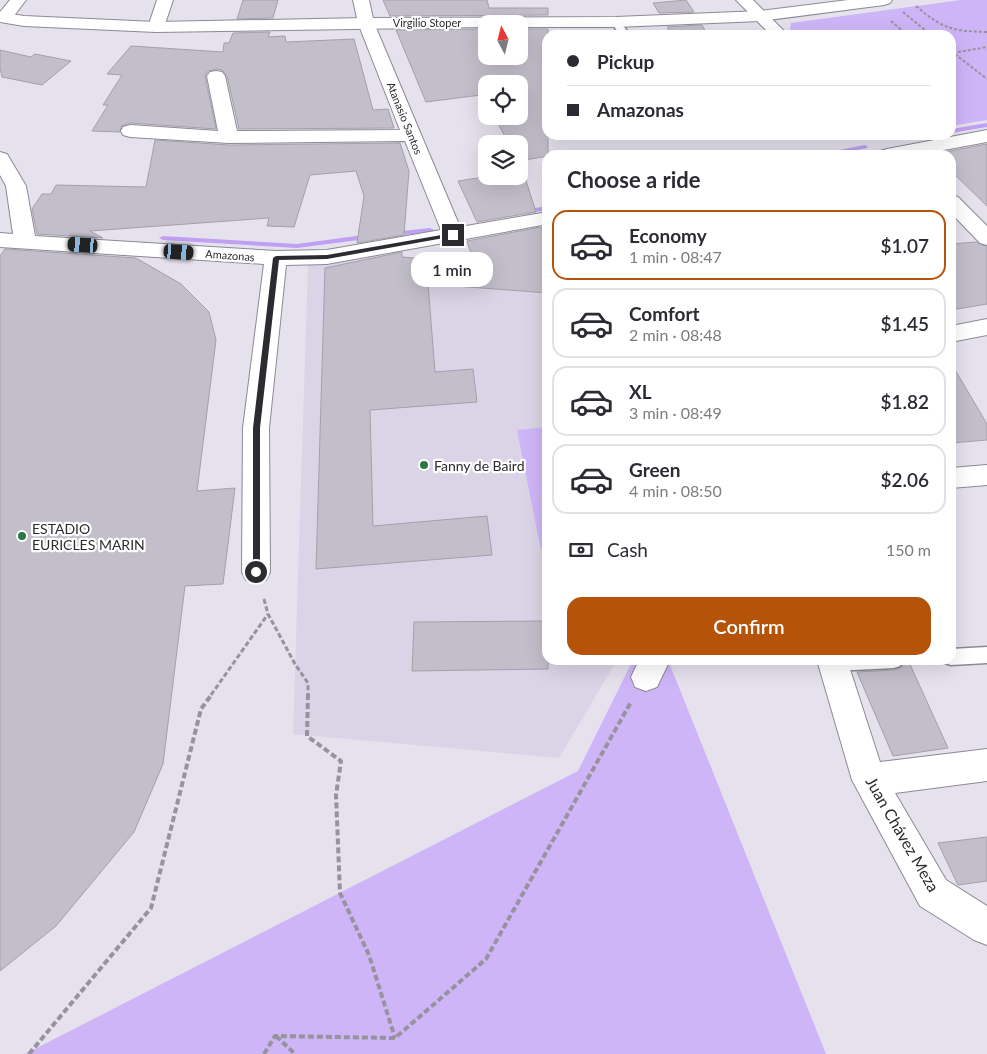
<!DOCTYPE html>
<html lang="en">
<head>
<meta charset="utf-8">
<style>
	body { margin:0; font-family:Lato,sans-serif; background:#f2f2f3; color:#2b2b33; height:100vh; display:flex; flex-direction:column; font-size:19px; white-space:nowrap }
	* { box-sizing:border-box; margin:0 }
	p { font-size:16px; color:#7c7c81 }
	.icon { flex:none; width:28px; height:28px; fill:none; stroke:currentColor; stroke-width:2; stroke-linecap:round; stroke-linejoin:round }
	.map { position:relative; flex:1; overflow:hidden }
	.details { position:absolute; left:542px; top:150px; width:414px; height:515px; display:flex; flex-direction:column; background:#fff; border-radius:15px; box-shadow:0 5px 20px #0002 }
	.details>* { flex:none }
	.hud { position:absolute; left:542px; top:30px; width:414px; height:110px; border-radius:15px; box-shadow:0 5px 20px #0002; display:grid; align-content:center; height:110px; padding:0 25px; background:#fff }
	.needle { width:32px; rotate:353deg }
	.buttons { position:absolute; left:478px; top:15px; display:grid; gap:10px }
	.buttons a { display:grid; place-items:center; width:50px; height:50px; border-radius:10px; background:#fff; box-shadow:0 5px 20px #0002; font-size:25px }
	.end { position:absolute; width:22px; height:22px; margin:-11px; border:6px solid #2c2b2f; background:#fff; box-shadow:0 0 0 2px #fff }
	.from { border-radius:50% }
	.bubble { position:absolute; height:35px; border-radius:15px; background:#fff; box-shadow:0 5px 20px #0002; font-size:16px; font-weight:600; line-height:35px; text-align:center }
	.car { position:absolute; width:15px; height:30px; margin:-15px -8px; border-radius:6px; box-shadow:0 0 4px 1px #0007; background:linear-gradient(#222 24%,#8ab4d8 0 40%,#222 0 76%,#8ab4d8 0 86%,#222 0) }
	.hud b { display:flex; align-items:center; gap:18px; height:48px; font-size:19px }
	.hud b+b { border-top:1px solid #e1e1e2 }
	.hud i { width:12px; height:12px; background:#2b2b33 }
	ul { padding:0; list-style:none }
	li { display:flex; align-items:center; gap:15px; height:70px; margin:0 10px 8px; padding:0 15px; border:2px solid #e1e1e2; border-radius:15px }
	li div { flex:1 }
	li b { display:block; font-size:19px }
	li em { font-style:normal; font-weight:600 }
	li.current { border-color:#b45309 }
	li>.icon { width:45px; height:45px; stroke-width:1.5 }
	h2 { padding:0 25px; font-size:22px; line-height:60px }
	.pay { display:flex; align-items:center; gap:12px; height:55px; padding:0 25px; font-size:19px }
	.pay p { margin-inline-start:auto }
	.primary-button { display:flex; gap:10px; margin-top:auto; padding:10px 25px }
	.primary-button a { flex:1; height:58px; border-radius:15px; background:#b45309; color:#fff; font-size:20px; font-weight:600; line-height:58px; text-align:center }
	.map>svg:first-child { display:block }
</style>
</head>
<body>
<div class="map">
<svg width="987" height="1054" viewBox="0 0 987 1054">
	<rect width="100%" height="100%" fill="#e5e1ed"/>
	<polygon fill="#dad4e6" points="375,254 547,270 548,660 617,660 559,758 293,734 308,265"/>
	<g fill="#ceb5f8">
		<polygon points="961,0 987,0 987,120 951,126 951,35 796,35 790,30 791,23"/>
		<polygon points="547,427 547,549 541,550 517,430"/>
		<polygon points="633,660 668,660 826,1054 25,1054 578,771"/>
	</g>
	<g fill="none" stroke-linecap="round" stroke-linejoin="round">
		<g fill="#c0a0f3" fill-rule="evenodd">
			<polygon points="987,123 987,127 951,133 951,129"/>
			<polygon points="922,135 935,135 932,137 920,138 919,137"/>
			<polygon points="865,145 868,147 867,148 834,155 820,155 823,153"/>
			<polygon points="548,206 548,210 522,214 518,212 522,210"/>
			<polygon points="430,228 434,230 433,232 393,236 389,234 393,232"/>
			<polygon points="371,234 374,234 374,238 297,248 163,240 159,238 163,236 297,244"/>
		</g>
	</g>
	<g fill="#c2beca" stroke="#a4a0ab">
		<polygon points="243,0 278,0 273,18 237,19"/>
		<polygon points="383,0 487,0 489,8 548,8 548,15 390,16"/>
		<polygon points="686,0 694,12 659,13 653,3"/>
		<polygon points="702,25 706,32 671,33 667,27"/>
		<polygon points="486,29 486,56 519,56 519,29 548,29 548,156 519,161 519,144 509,144 494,116 519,116 519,84 486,84 486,103 481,95 426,102 396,30"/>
		<polygon points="270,32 268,37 285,36 286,42 354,39 373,110 388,109 394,128 239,129 227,76 222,70 216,69 208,71 205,76 216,129 130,123 121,126 120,132 92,131 108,105 103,105 122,75 107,74 131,46 223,52 224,43 229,43 233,33"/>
		<polygon points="0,50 31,57 35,54 71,61 42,85 2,77 0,68"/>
		<polygon points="155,140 229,145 400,143 409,171 404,235 357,243 364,196 356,171 310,175 294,227 267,226 269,218 90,231 103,238 37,234 32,209 42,194 51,194 56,185 146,187"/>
		<polygon points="987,144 987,206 951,171 951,155 934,154"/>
		<polygon points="519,171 523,171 536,212 477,222 458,181 490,176 519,176"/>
		<polygon points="541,227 548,248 548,293 428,284 435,372 473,369 477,402 370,410 373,526 487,516 492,555 316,569 325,268 402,252 402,257 474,263 467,241"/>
		<polygon points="976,242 987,247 987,304 951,310 951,244"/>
		<polygon points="5,249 136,258 181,284 209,312 216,340 197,491 235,488 223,584 185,586 163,764 134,832 56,926 0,971 0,256"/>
		<polygon points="951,363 987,424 987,440 951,443"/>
		<polygon points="548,621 548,669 412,671 414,622"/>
		<polygon points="905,660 908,660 948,748 893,756 857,672 895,670 902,667"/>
		<polygon points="987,837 987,881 958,885 938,843"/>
	</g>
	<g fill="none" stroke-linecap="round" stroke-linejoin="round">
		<g stroke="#8d8995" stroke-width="3">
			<g id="lane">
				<polygon points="616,19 619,20 630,35 620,35 611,22"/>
				<polygon points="987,647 987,663 951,665 945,663 943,660 951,660 951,649"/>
				<polygon points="825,660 903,660 900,666 894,668 833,671 827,669 824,663"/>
			</g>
		</g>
		<g stroke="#8d8995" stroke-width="2">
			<g id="street">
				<polygon points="10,0 26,0 10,21 0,22 0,12"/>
				<polygon points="157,0 173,0 164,27 162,30 150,30 148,27"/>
				<polygon points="353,0 369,0 374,23 460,227 548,212 548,224 327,264 286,265 269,428 270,572 266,580 256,584 246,580 242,572 243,428 264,264 0,247 0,233 13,234 6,186 0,175 0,152 7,154 26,186 35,236 276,251 327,250 441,230 405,141 229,143 130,137 123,135 121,131 123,127 130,125 218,131 207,76 210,72 216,71 222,72 225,76 237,131 400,130 358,23"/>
				<polygon points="736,0 753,0 788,35 771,35"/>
				<polygon points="987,130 987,142 917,155 877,155 880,151 887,149"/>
				<polygon points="951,195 958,197 987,226 987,245 980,243 951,213"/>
				<polygon points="987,319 987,335 951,342 951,326"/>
				<polygon points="987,465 987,485 951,488 951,468"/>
				<polygon points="639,660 670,660 657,687 646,691 635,687 631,677"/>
				<polygon points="817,660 847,660 880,762 987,749 987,781 895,793 946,880 987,906 987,945 974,940 920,906 852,780"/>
			</g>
		</g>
		<g stroke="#8d8995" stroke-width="2">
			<polygon id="secondary" points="848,0 892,0 890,3 884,5 761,21 616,27 519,27 519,24 486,24 486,27 156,32 24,26 0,22 0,12 24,16 156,22 366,18 616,17 761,11"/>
		</g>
		<g stroke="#96939c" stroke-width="2" stroke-dasharray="3 2" stroke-linecap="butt">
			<path d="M916 6C943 29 952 31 987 32"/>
			<polyline points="903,12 931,35"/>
			<polyline points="891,21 907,35"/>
			<polyline points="951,51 987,79"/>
			<polyline points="953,53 987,47"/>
		</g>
		<g stroke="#96939c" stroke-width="3" stroke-dasharray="5 2.5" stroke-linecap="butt">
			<polyline points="264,599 268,614 295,664 308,683 308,695"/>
			<polyline points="211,695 268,614"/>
		</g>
		<g stroke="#96939c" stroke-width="4" stroke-dasharray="6 3" stroke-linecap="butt">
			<polyline points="308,694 307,736 341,761 336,795 340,893 369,955 395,1038"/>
			<polyline points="276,1036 295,1054"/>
			<polyline points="29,1054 151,908 201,709 212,694"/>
			<polyline points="264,1054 275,1036 395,1038 486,959 631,702"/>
		</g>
		<use href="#lane" fill="#fff" fill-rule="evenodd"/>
		<use href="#street" fill="#fff" fill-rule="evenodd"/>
		<use href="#secondary" fill="#fff" fill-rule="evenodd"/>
	</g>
	<polygon fill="#2c2b2f" points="453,233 456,235 455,236 327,259 279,260 260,428 260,572 256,576 253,574 253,428 273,258 276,256 327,255"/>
	<g fill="#2c7644" stroke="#fff" stroke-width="2">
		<circle cx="424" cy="465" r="5"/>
		<circle cx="22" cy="536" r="5"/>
	</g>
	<g text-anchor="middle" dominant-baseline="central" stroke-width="4.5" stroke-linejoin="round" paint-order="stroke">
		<g font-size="11" fill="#2c2b2f" stroke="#fff">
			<text x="427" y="22">Virgilio Stoper</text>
			<text transform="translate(405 118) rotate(68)">Atanasio Santos</text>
			<text transform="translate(230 255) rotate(4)">Amazonas</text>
		</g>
		<g font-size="14" fill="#2c2b2f" stroke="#fff" text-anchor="start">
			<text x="434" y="465">Fanny de Baird</text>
			<text x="32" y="528">ESTADIO<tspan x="32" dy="16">EURICLES MARIN</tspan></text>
		</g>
		<g font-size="16" fill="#2c2b2f" stroke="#fff">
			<text transform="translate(903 834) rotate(60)">Juan Chávez Meza</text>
		</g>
	</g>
</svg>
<div class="buttons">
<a><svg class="needle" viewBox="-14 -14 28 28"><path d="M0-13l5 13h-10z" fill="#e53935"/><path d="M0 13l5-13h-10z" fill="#7c7c81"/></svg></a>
<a><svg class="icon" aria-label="locate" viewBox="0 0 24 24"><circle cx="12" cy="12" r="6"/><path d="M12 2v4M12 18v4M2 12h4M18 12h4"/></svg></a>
<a><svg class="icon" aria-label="layers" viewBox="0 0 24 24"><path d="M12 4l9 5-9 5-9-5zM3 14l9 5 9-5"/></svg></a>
</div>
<i class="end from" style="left:256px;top:572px"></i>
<i class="end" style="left:453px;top:235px"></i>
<div class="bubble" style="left:411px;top:252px;width:82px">1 min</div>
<i class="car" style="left:83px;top:245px;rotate:274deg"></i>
<i class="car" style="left:179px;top:252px;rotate:94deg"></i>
<div class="hud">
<b><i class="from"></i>Pickup</b>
<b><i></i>Amazonas</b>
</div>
<section class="details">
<h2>Choose a ride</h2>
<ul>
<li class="current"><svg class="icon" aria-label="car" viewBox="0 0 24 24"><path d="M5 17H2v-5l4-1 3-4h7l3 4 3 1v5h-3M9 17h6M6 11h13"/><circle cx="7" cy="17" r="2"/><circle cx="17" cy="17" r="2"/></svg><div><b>Economy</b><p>1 min · 08:47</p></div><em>$1.07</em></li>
<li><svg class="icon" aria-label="car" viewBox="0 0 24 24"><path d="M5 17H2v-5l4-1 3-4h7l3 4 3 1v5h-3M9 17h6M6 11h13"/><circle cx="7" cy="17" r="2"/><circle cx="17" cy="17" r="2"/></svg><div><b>Comfort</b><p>2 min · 08:48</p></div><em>$1.45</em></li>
<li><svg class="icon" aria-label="car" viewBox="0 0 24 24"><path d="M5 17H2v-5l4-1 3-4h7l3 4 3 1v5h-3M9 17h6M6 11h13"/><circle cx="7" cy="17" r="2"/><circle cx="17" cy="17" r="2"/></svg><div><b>XL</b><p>3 min · 08:49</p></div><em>$1.82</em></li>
<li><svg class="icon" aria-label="car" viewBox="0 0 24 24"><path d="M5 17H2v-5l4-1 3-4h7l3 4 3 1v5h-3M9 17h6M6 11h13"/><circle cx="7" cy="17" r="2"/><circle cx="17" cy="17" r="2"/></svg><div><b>Green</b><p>4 min · 08:50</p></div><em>$2.06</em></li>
</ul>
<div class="pay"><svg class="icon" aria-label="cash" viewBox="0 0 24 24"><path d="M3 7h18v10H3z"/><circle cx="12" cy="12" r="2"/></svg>Cash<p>150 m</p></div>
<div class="primary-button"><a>Confirm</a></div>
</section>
</div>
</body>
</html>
